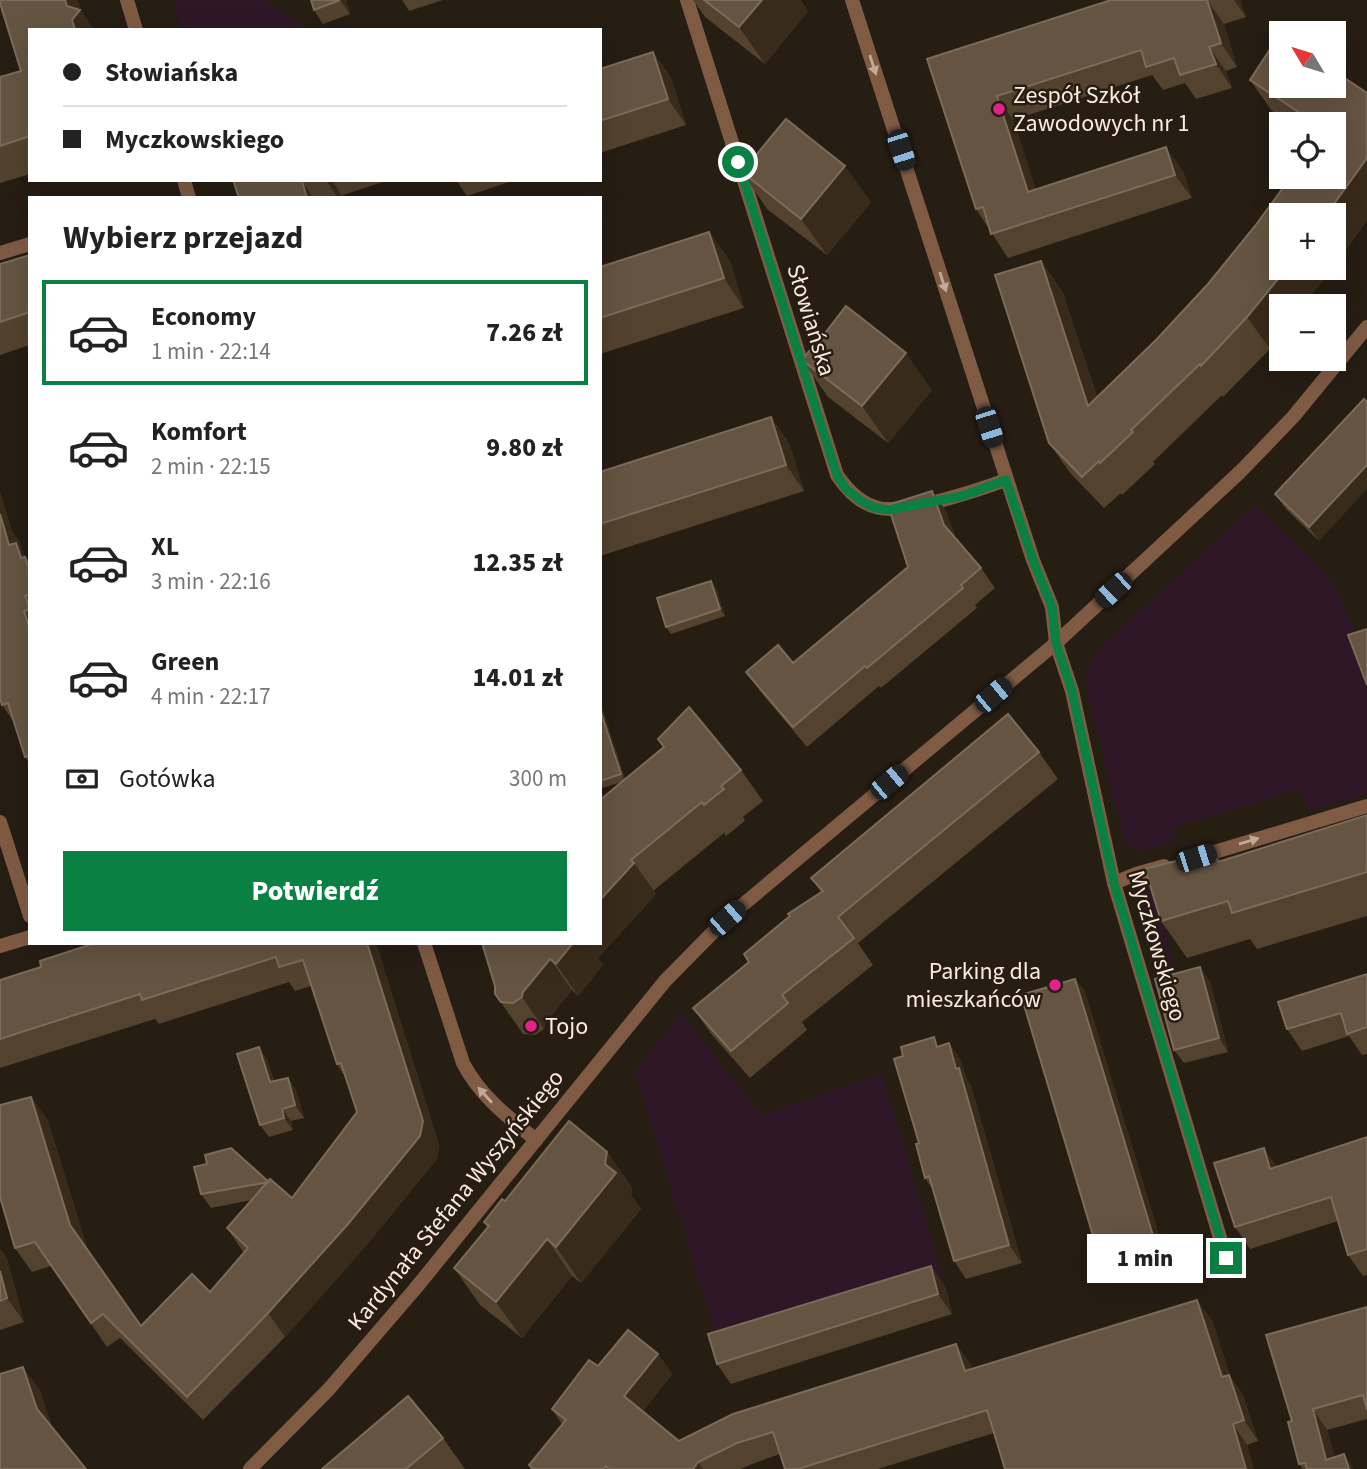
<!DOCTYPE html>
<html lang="pl">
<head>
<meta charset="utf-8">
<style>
	body { margin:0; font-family:"Source Sans 3",sans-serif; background:#f2f2f2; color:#222; height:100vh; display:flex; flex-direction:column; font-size:26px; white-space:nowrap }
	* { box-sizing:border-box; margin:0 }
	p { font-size:23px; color:#767676 }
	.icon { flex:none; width:38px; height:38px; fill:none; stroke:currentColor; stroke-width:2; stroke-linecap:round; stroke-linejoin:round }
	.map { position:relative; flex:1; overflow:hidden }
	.sheet { position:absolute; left:28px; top:196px; width:574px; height:749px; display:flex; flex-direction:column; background:#fff; border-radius:0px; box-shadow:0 7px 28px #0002 }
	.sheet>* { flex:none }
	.guide { position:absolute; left:28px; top:28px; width:574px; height:154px; border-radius:0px; box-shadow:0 7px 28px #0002; display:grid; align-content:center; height:154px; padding:0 35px; background:#fff }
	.needle { width:46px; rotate:308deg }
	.buttons { position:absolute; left:1269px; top:21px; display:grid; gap:14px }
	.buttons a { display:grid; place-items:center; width:77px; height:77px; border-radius:0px; background:#fff; box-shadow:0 7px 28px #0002; font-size:35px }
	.end { position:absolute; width:32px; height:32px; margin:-16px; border:9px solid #0b8043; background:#fff; box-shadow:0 0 0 4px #fff }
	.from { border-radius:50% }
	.bubble { position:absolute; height:49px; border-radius:0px; background:#fff; box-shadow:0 7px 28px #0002; font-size:23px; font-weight:800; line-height:49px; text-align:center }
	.car { position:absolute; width:21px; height:42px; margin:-21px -10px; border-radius:9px; box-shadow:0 0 5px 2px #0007; background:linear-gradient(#222 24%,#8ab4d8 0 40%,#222 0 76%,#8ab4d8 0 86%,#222 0) }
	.guide b { display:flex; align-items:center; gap:24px; height:66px; font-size:26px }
	.guide b+b { border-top:2px solid #e0e0e0 }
	.guide i { width:18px; height:18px; background:#222 }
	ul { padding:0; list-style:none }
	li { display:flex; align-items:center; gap:21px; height:105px; margin:0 14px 10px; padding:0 21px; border:4px solid transparent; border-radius:0px }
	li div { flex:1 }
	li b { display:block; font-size:26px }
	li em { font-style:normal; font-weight:800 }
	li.on { border-color:#0b8043 }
	li>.icon { width:63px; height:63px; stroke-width:1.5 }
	h2 { padding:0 35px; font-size:32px; line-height:84px }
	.pay { display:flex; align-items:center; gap:18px; height:77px; padding:0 35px; font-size:26px }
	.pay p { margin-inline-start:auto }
	.primary-button { display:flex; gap:14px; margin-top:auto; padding:14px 35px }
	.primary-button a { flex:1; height:80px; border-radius:0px; background:#0b8043; color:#fff; font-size:28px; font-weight:800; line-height:80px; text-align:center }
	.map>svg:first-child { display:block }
</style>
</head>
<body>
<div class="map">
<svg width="1367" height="1469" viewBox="0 0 1367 1469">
	<rect width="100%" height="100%" fill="#261d13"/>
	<g fill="#301728">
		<polygon points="173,0 263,0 309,30 182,30"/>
		<path d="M1255 505 1335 584 1367 667V794L1308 810 1300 789 1172 828 1175 841 1142 851 1130 848 1124 837 1086 686C1086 672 1089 659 1099 649Z"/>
		<polygon points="1158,885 1160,909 1173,963 1157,961 1143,905 1149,891"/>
		<polygon points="681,1013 761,1115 882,1074 945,1286 722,1354 635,1071"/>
	</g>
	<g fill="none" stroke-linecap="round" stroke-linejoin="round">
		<g stroke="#7f5b44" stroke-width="14">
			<polyline points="127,0 136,30"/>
			<path d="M687 0 837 475C847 490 860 504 879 508 907 514 978 490 1006 480"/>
			<polyline points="852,0 1033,560 1052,607 1056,643 1072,691 1114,883 1226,1258"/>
			<polyline points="184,180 189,198"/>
			<polyline points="0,253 30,244"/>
			<polyline points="0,822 30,916"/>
			<polyline points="1198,857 1367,806"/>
			<polyline points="1114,883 1136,874 1164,866"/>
			<path d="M424 943 463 1063C480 1096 508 1117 536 1140"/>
			<polyline points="0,946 30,937"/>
		</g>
		<polyline stroke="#7f5b44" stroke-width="14" points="250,1469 329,1389 415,1289 665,981 727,918 1056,643 1240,472 1293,417 1367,327"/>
	</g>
	<g fill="#52422e">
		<polygon points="0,0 77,0 81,10 94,30 30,30 30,174 0,183 0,77 21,71 0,3"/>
		<polygon points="311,0 346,0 350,14 323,24 314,10"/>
		<polygon points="402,0 443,0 409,11"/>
		<polygon points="693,0 800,0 808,11 765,64 705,17"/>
		<polygon points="1111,0 1240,0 1246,17 1224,24 1237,67 1226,71 1232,88 1196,99 1185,83 1163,90 1152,75 1013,120 1036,190 1183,171 1192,198 1008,258 976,209 927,59"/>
		<polygon points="1281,43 1367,93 1367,220 1334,267 1334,215 1281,268 1333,268 1324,280 1281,306 1281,334 1270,349 1223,397 1222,395 1153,462 1155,464 1122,495 1121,493 1104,508 1071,474 1049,443 1041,261 1063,293 1097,397 1157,339 1208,284 1255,226 1334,124 1292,124 1272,111 1250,80"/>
		<polygon points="653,52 671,78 686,125 600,153 600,69"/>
		<polygon points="742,172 871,202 827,255 767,209"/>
		<polygon points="233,180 389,180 343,195 343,198 239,198"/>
		<polygon points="456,180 515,180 467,196"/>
		<polygon points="709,232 730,261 744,308 600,354 600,267"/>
		<polygon points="30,255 30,345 0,355 0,264"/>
		<polygon points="802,360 932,390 888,443 828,397"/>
		<polygon points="1364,399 1319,541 1285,508 1275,494"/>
		<polygon points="771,417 789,443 804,491 600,556 600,472"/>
		<polygon points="932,491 946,511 956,539 981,568 995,588 975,605 977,608 881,688 879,686 807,747 760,691 746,672 793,663 908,567"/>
		<polygon points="0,492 12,531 19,541 23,553 30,563 30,764 25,757 13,721 2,705 0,698"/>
		<polygon points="716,588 725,616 671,634 666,627"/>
		<polygon points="600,701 625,779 664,747 658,739 741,770 763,801 743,817 745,821 726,836 724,833 653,891 656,894 598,958 603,965 578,996 572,990 545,1023 544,1029 535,1035 523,1034 495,994 495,986 622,782 602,788 600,785"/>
		<polygon points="1039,752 1058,779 858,943 873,965 802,1022 807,1030 750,1078 712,1035 693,1008 749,962 821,892 811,878"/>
		<polygon points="1367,815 1367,916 1257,949 1250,939 1187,958 1161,921 1214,851 1221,861"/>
		<polygon points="376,943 439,1145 437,1159 364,1248 285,1337 203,1420 120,1338 107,1347 51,1266 32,1272 15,1248 31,1097 48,1121 87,1248 141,1326 210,1292 244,1253 227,1228 252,1200 211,1208 201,1194 269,1181 292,1198 357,1112 345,1077 337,1064 311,986 295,991 289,982 159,1024 155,1019 0,1068 0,980"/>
		<polygon points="1367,974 1367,1054 1362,1055 1349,1036 1302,1051 1287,1029"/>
		<polygon points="1075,979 1085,992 1168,1265 1113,1282 1103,1269"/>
		<polygon points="1210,981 1228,1052 1184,1063 1174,1050"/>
		<polygon points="949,1043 961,1061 967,1080 971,1086 1022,1263 966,1279 954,1261 933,1190 925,1178 919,1143 940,1046"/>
		<polygon points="259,1047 267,1060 274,1081 288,1078 296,1090 304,1118 291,1121 293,1130 269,1137 260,1125"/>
		<polygon points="1367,1137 1367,1275 1363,1276 1348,1255 1338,1221 1250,1249 1235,1227"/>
		<polygon points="607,1152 632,1188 631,1195 641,1209 581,1283 572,1276 522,1338 480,1305 454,1268 487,1227 484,1222 505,1201"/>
		<polygon points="0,1249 7,1259 24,1322 0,1330"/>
		<polygon points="945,1286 952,1314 731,1384 717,1364"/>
		<polygon points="1367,1307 1367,1419 1327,1430 1335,1458 1349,1469 1303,1469 1299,1464 1292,1421"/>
		<polygon points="1212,1320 1230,1376 1243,1395 1258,1441 1247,1445 1254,1469 1005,1469 994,1433 878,1469 785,1469 780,1454 752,1464 741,1469 531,1469 529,1465 562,1424 552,1409 598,1366 658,1354 672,1374 643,1411 679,1441 971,1364 972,1369"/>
		<polygon points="443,1438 465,1469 322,1469"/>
	</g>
	<g fill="#392b1b">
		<polygon points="65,0 77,0 81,10 94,30 75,30"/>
		<polygon points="340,0 346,0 350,14"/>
		<polygon points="762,0 800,0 808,11 765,64 739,27"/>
		<polygon points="1207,0 1224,24 1237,67 1221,43"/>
		<polygon points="1234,0 1240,0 1246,17"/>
		<polygon points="1209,47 1226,71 1232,88 1216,64"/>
		<polygon points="653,52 671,78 686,125 668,99"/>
		<polygon points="997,96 1013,120 1045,216 1028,192"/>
		<polygon points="1166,147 1183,171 1192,198 1175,175"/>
		<polygon points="1367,158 1367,220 1334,267 1334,215 1326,215"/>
		<polygon points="845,166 871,202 827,255 801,219"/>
		<polygon points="326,180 332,180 343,198 338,198"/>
		<polygon points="302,181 313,198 307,198"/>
		<polygon points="709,232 730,261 744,308 724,278"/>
		<polygon points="1041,261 1063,293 1110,438 1088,406"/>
		<polygon points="1287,268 1333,268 1303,306 1281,306 1281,334 1270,349 1247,317"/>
		<polygon points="906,353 932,390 888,443 862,406"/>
		<polygon points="771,417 789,443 804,491 786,465"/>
		<polygon points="1367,465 1367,489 1319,541 1309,527"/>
		<polygon points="932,491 946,511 958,545 944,525"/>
		<polygon points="0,492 12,531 19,541 23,553 30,563 30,572 9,545 0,520"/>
		<polygon points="711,581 716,588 725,616 720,609"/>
		<polygon points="24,611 30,619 30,629"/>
		<polygon points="600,701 625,781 621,774 600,709"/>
		<polygon points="634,863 656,894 598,958 603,965 578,996 556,964 573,943 600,943 600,900"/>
		<polygon points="367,943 376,943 439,1145 437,1159 364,1248 285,1337 268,1313 420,1136"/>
		<polygon points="550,959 572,990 545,1023 544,1029 522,997 523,992"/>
		<polygon points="1200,967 1210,981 1228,1052 1219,1038"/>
		<polygon points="1075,979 1085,992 1168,1265 1158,1252"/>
		<polygon points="949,1043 961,1061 967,1080 971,1086 1022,1263 1009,1245"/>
		<polygon points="259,1047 267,1060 278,1095 270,1082"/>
		<polygon points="288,1078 296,1090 304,1118 295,1105"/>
		<polygon points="31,1097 48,1121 87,1248 70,1225"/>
		<polygon points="282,1109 291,1121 293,1130 284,1118"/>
		<polygon points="1264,1148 1279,1169 1270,1169"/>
		<polygon points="607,1152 632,1188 631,1195 641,1209 581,1283 556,1247 605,1164"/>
		<polygon points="547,1239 572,1276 522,1338 496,1302"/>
		<polygon points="0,1249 7,1259 24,1322 7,1298 0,1271"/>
		<polygon points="931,1266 945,1286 952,1314 938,1294"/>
		<polygon points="1197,1300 1212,1320 1230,1376 1243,1395 1258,1441 1244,1420 1222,1377"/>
		<polygon points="956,1344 971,1364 979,1392 965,1371"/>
		<polygon points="658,1354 672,1374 638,1417 624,1396"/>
		<polygon points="23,1367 40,1390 54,1432 37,1409"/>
		<polygon points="1313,1409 1327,1430 1338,1469 1326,1460"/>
		<polygon points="1233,1424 1247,1445 1254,1469 1246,1469"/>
		<polygon points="1344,1454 1354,1469 1349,1469"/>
		<polygon points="698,1462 703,1469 693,1469"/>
	</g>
	<g fill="#645441" stroke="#7c6b59" stroke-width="2">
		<polygon points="0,0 65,0 67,6 80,10 72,20 75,30 30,30 30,136 0,146 0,77 21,71 0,3"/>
		<polygon points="311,0 340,0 314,10"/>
		<polygon points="704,0 762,0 739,27"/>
		<polygon points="1111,0 1207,0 1221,43 1209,47 1216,64 1180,75 1174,58 1146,67 1141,50 997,96 1028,192 1166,147 1175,175 991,234 983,207 976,209 927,59"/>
		<polygon points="1276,40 1281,43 1281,86 1334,86 1334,71 1367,93 1367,158 1326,215 1281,215 1281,268 1287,268 1247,317 1201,366 1200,364 1131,430 1133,432 1100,463 1099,461 1082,477 1049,443 995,275 1041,261 1088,406 1157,339 1208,284 1255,226 1291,177 1334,177 1334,124 1317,124 1250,80"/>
		<polygon points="653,52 668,99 600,121 600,69"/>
		<polygon points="786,119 845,166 801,219 742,172"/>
		<polygon points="233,180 304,180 302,181 307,198 239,198"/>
		<polygon points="709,232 724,278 600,318 600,267"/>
		<polygon points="30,255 30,312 0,322 0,264"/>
		<polygon points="846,306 906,353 862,406 802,360 818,340 819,341"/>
		<polygon points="1364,399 1367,402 1367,465 1309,527 1275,494"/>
		<polygon points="771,417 786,465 600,524 600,472"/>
		<polygon points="932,491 944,525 981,568 961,585 963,588 867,668 865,666 793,727 746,672 778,645 793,663 908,567 888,505"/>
		<polygon points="0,514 9,545 16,543 21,558 25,557 30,572 30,594 25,596 30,609 24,611 30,629 30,755 25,757 8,703 2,705 0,698"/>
		<polygon points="711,581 720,609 666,627 657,598"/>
		<polygon points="1367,629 1367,685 1348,635"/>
		<polygon points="689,707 741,770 721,786 724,789 704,805 702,802 631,860 634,863 600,900 600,800 664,747 658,739"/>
		<polygon points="600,709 621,774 600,781"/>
		<polygon points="1008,714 1039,752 838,917 854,938 782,995 788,1003 731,1051 693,1008 749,962 744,954 790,916 788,914 823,891 811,878"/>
		<polygon points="1367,815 1367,872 1232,913 1228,901 1161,921 1145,869 1214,851 1218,862"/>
		<polygon points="95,943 367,943 423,1121 420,1136 348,1224 268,1313 187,1397 103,1314 91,1323 35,1242 15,1248 0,1197 0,1105 31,1097 70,1225 141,1326 192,1274 210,1292 248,1248 227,1228 270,1179 292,1198 357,1112 341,1063 337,1064 303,960 279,967 276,957 142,1000 140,994 0,1039 0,980 41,967 40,961"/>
		<polygon points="482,943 573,943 556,964 550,959 523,992 522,997 513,1003 501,1002 495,994 495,986"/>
		<polygon points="1200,967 1219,1038 1174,1050 1155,979"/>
		<polygon points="1367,974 1367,1027 1347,1034 1341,1013 1287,1029 1278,1002"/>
		<polygon points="1075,979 1158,1252 1103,1269 1021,995"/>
		<polygon points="934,1037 937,1047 949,1043 956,1069 959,1068 1009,1245 954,1261 929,1176 925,1178 916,1144 919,1143 894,1059 903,1056 901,1047"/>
		<polygon points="259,1047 270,1082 288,1078 295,1105 282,1109 284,1118 260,1125 237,1054"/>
		<polygon points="569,1121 607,1152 605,1164 616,1173 556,1247 547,1239 496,1302 454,1268 489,1226 484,1222 502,1199 505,1201"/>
		<polygon points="1367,1137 1367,1249 1348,1255 1331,1197 1235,1227 1214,1163 1264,1148 1270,1169"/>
		<polygon points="231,1148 269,1182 201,1194 194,1167 207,1164 205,1155"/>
		<polygon points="931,1266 938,1294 717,1364 708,1334"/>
		<polygon points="0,1271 7,1298 0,1301"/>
		<polygon points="1197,1300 1222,1377 1229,1375 1244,1420 1233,1424 1246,1469 1005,1469 987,1410 798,1469 785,1469 773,1432 737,1443 698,1462 693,1469 609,1469 606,1466 603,1469 533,1469 529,1465 566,1420 552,1409 589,1360 598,1366 628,1330 658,1354 624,1396 679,1441 733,1414 956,1344 965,1371"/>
		<polygon points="1367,1307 1367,1410 1363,1395 1313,1409 1326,1460 1344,1454 1349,1469 1307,1469 1305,1463 1299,1464 1288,1422 1292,1421 1266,1335"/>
		<polygon points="23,1367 37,1409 86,1469 0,1469 0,1374"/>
		<polygon points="408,1396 443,1438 406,1469 322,1469"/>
	</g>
	<defs><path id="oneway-solid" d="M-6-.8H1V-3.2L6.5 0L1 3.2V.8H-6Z" transform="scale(1.75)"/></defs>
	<g fill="#c3aa98">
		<use href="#oneway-solid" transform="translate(873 65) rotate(72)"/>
		<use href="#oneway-solid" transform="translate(943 282) rotate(72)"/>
		<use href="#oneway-solid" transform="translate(1249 841) rotate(-17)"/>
		<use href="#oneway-solid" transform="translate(485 1095) rotate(-132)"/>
	</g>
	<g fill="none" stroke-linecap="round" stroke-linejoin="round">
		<polyline stroke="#0b8043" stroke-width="9" points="738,162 829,450 837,475 846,489 864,503 876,508 889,510 962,496 1006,480 1033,560 1052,607 1056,643 1072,691 1114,883 1226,1258"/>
	</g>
	<g fill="#e3208c" stroke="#261d13" stroke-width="2.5">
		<circle cx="999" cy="109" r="7"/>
		<circle cx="1055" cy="985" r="7"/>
		<circle cx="531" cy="1026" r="7"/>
	</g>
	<g text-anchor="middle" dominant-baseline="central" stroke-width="5" stroke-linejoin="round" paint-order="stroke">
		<g font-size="24" fill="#fbeadd" stroke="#261d13" text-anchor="start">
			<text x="1013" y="95">Zespół Szkół<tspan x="1013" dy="28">Zawodowych nr 1</tspan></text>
			<text x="1041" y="971" text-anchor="end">Parking dla<tspan x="1041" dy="28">mieszkańców</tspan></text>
			<text x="545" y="1026">Tojo</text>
		</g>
		<g font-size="24" fill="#fbeadd" stroke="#261d13">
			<text transform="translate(811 320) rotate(73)">Słowiańska</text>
			<text transform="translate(1157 946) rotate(74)">Myczkowskiego</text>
			<text transform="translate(456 1200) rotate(-51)">Kardynała Stefana Wyszyńskiego</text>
		</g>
	</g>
</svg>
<div class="buttons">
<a><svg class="needle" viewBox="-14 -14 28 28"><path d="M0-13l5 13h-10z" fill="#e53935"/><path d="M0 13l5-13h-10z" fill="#767676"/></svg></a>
<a><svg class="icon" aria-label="locate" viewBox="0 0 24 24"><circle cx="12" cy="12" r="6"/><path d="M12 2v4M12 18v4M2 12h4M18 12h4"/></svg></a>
<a>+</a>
<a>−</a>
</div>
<i class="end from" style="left:738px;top:162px"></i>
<i class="end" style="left:1226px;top:1258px"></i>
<div class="bubble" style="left:1087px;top:1234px;width:116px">1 min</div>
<i class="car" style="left:901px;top:150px;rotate:162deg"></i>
<i class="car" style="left:989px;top:427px;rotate:162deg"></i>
<i class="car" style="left:1113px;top:590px;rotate:227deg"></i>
<i class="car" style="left:993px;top:695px;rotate:50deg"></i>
<i class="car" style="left:889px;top:782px;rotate:50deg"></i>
<i class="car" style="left:1196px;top:858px;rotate:72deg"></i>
<i class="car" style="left:727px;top:918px;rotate:49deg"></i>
<div class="guide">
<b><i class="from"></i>Słowiańska</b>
<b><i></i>Myczkowskiego</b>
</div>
<section class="sheet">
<h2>Wybierz przejazd</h2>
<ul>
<li class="on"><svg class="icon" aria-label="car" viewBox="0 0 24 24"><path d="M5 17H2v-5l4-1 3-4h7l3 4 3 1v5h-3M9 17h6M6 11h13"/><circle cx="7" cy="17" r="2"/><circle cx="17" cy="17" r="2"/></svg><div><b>Economy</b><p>1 min · 22:14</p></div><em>7.26 zł</em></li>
<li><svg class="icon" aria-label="car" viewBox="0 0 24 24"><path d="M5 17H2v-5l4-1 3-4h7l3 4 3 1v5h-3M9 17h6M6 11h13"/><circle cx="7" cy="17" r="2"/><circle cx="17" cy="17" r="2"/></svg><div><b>Komfort</b><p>2 min · 22:15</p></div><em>9.80 zł</em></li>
<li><svg class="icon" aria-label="car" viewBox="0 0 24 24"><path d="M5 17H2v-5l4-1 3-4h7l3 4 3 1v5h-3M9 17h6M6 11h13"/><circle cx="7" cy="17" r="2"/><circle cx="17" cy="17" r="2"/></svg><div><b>XL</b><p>3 min · 22:16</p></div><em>12.35 zł</em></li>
<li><svg class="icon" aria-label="car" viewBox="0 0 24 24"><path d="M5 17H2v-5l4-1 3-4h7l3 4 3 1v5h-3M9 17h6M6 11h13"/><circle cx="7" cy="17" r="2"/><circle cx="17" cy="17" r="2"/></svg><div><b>Green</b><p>4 min · 22:17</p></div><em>14.01 zł</em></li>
</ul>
<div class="pay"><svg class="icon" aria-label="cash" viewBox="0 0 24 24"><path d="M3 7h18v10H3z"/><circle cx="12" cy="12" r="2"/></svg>Gotówka<p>300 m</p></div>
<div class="primary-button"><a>Potwierdź</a></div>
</section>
</div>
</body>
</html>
